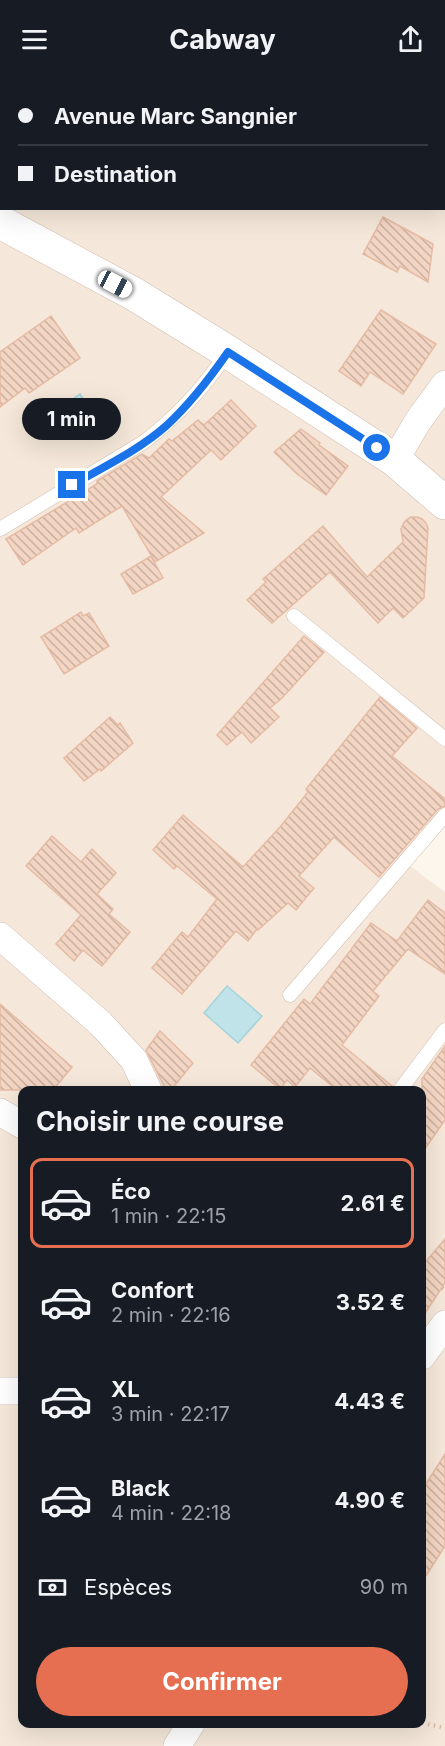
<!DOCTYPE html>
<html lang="fr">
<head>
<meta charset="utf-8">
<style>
	body { margin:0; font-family:Inter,sans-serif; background:#242831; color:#f1f3f6; height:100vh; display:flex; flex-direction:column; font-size:22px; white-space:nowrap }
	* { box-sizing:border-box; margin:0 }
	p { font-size:20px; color:#9ea1a6 }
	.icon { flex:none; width:33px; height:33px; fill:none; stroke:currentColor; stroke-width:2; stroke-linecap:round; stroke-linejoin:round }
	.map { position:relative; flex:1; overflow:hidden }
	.details { position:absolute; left:18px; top:1008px; width:408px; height:642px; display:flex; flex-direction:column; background:#171b24; border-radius:12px; box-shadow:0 6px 24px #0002 }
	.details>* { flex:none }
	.top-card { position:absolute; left:0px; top:0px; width:446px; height:132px; box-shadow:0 6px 24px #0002; display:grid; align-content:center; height:132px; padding:0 18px; background:#171b24 }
	.end { position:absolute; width:27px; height:27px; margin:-14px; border:8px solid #1a73e8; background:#fff; box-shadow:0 0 0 3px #fff }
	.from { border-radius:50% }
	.bubble { position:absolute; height:42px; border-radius:21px; background:#171b24; box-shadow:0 6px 24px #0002; font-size:20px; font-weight:700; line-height:42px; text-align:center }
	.car { position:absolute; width:18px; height:36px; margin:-18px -9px; border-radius:8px; box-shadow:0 0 4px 2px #0007; background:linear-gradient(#fff 24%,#345 0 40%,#fff 0 76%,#345 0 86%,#fff 0) }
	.top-card b { display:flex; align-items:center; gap:21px; height:57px; font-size:22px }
	.top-card b+b { border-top:2px solid #363941 }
	.top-card i { width:15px; height:15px; background:#f1f3f6 }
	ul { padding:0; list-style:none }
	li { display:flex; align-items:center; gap:18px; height:90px; margin:0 12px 9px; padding:0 6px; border:3px solid transparent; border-radius:12px }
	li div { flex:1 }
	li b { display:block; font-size:22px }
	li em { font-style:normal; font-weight:700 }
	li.on { border-color:#e76f51 }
	li>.icon { width:54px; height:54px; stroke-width:1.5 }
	h2 { padding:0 18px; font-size:27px; line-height:72px }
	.pay { display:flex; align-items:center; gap:15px; height:66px; padding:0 18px; font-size:22px }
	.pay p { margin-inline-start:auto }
	.primary-button { display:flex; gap:12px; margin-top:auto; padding:12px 18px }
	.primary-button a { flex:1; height:69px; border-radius:36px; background:#e76f51; color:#fff; font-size:24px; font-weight:700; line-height:69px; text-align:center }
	header { display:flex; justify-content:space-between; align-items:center; height:78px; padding:0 18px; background:#171b24; font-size:27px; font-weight:700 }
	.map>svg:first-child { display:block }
</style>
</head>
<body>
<header><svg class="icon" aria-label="menu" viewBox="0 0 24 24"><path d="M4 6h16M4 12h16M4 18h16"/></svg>Cabway<svg class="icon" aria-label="share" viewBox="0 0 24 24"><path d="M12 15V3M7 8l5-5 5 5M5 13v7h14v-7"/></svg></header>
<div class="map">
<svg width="445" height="1668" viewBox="0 0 445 1668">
	<defs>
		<pattern id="building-back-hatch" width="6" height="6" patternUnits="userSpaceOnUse" patternTransform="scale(1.5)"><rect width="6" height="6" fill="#f3d5c3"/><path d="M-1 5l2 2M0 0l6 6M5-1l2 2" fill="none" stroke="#cab0a1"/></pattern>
	</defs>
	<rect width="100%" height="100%" fill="#fdf6ec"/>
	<path fill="#f5e8da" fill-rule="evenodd" d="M0 0H445V747L410 788 445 814V1668H0ZM2 2H444V130H2ZM22 1012H422V1646H22Z"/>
	<g fill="#bfe3e8" stroke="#a5d3da" stroke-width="1.5">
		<polygon points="80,316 92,335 55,361 53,358 48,360 43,358 41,351 45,347 42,343"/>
		<polygon points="227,908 262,938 238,965 204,935"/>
	</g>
	<g fill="url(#building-back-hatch)" stroke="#e6bba3" stroke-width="1.5">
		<polygon points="383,139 433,166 428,204 400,188 397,194 363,176"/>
		<polygon points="381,232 436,266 403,316 370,294 361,308 339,293"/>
		<polygon points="51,238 80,280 29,315 25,310 0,329 0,274"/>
		<polygon points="231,322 256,348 221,382 211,372 161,419 204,455 155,484 122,428 79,455 76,450 23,487 6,461 97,406 97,403 142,376 149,380 169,361 172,363 198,342 204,347"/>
		<polygon points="301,351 320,365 319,367 348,388 326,417 297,396 274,374"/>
		<polygon points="411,439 417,439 422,441 426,445 428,450 424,520 403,540 393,530 378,545 330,494 272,545 247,522 266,504 263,501 323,448 367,499 403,464 401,451 403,446 406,442"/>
		<polygon points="151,478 163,500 133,516 121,496"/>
		<polygon points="81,534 83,538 89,535 109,568 64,596 41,559"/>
		<polygon points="304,558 324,574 282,620 270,630 279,639 251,665 242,654 227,667 217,657"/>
		<polygon points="380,619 417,650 392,678 445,721 445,728 438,731 379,799 334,759 299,798 314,810 296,832 288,825 258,852 257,851 248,863 236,853 182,916 152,890 182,854 188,859 217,821 177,788 174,791 153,772 183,737 243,789 280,749 308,714 306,711"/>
		<polygon points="110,639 118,647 120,645 133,665 101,693 100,691 84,703 64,680"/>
		<polygon points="52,758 81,784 92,771 116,795 97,816 113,831 109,836 130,854 102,888 83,872 74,883 56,866 81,837 26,788"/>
		<polygon points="428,822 445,835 445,896 408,871 373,913 379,918 342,967 392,1008 391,1012 337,1012 310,990 295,1009 287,1002 280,1011 251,987 304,921 310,926 371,845 397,863"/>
		<polygon points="0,926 72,989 53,1012 0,1012"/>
		<polygon points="160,953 193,985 171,1012 166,1012 146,972"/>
		<polygon points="445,968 445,1042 422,1075 422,1001"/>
		<polygon points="445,1161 445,1205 422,1240 422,1188"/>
		<polygon points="445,1376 445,1468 422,1504 422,1412"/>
	</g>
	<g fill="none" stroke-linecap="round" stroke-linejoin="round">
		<g stroke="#d1beb0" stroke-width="15">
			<g id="service">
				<path d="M0 451 144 364C178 338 205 308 228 274"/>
				<polyline points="294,538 445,661"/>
				<polyline points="290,917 445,737"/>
				<polyline points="400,1012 445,952"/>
			</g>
		</g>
		<g stroke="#d1beb0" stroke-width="28">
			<g id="minor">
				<polyline points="395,382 418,343 445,306"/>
				<polyline points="0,858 101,946 134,982 148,1012"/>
				<polyline points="0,1034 22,1047"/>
				<polyline points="422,1278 445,1246"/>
				<polyline points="0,1313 22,1313"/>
				<polyline points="177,1668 191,1646"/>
			</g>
		</g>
		<g stroke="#d1beb0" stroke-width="34">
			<polyline id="tertiary" points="0,144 134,216 228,274 395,382 445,425"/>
		</g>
		<g stroke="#d9b8a5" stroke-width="4" stroke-dasharray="1.5 4.5" stroke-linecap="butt">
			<polyline points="442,1210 445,1212"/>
			<polyline points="422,1645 445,1650"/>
		</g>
		<use href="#service" stroke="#fff" stroke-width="14"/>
		<use href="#minor" stroke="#fff" stroke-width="27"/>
		<use href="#tertiary" stroke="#fff" stroke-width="33"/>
	</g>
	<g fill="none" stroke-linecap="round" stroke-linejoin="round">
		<path stroke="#1a73e8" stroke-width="8" d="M72 407C103 389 139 372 166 348 190 326 210 300 228 274L377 370"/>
	</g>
</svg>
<i class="end from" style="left:377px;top:370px"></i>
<i class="end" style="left:72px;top:407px"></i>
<div class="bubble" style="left:22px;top:320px;width:99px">1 min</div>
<i class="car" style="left:115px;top:206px;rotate:118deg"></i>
<div class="top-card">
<b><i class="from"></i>Avenue Marc Sangnier</b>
<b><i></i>Destination</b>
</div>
<section class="details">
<h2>Choisir une course</h2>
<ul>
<li class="on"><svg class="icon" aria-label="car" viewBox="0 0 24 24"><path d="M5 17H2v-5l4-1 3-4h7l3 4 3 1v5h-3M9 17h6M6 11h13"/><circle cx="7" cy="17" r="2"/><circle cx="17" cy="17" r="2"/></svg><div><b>Éco</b><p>1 min · 22:15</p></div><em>2.61 €</em></li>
<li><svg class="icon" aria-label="car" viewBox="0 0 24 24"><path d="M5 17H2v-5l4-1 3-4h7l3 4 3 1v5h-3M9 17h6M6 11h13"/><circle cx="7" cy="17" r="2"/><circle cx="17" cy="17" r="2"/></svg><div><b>Confort</b><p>2 min · 22:16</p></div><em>3.52 €</em></li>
<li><svg class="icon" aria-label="car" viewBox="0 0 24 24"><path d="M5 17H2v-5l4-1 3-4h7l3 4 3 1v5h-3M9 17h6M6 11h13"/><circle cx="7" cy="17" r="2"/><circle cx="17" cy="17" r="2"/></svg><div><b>XL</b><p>3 min · 22:17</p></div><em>4.43 €</em></li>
<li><svg class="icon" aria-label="car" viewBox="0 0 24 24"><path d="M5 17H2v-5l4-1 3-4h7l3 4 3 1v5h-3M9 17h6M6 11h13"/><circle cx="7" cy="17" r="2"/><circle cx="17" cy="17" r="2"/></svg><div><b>Black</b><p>4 min · 22:18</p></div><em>4.90 €</em></li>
</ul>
<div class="pay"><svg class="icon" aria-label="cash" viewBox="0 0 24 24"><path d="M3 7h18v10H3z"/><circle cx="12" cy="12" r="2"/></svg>Espèces<p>90 m</p></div>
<div class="primary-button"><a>Confirmer</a></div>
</section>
</div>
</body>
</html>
